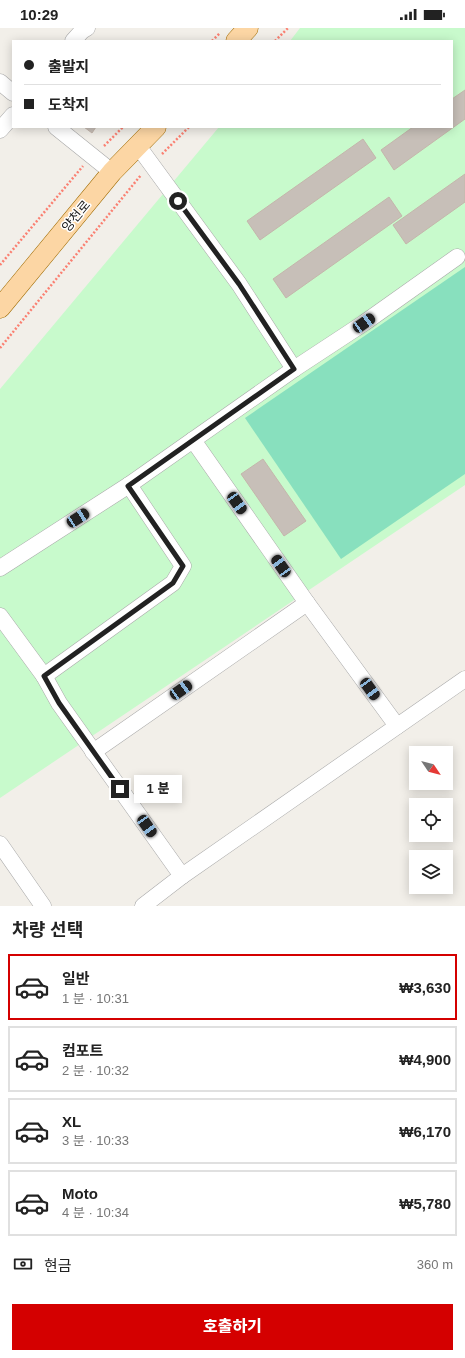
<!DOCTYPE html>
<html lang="ko">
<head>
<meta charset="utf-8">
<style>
	body { margin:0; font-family:Helvetica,"Noto Sans KR",sans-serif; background:#f6f6f6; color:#222; height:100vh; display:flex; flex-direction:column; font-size:15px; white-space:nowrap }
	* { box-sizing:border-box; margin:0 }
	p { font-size:13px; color:#767676 }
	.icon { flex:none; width:22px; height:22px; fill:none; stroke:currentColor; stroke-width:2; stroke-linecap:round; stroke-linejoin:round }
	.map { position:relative; height:878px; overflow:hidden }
	.side { display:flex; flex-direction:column; background:#fff; flex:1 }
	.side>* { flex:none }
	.banner { position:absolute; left:12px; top:12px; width:441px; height:88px; border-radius:0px; box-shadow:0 2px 10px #0003; display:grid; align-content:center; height:88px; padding:0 12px; background:#fff }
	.needle { width:26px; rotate:125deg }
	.buttons { position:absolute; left:409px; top:718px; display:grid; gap:8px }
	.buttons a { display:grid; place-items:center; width:44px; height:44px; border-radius:0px; background:#fff; box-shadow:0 2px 10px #0003; font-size:20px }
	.end { position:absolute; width:18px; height:18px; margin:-9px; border:5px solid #222; background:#fff; box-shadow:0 0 0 2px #fff }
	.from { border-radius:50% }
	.bubble { position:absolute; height:28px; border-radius:0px; background:#fff; box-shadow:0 2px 10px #0003; font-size:13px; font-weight:800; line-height:28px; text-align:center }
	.car { position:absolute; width:12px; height:24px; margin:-12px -6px; border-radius:5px; box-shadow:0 0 3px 1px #0007; background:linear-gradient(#222 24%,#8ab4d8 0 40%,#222 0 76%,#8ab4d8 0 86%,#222 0) }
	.banner b { display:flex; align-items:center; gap:14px; height:38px; font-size:15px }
	.banner b+b { border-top:1px solid #e0e0e0 }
	.banner i { width:10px; height:10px; background:#222 }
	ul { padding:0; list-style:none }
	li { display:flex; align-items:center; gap:12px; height:66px; margin:0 8px 6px; padding:0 4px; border:2px solid #e0e0e0; border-radius:0px }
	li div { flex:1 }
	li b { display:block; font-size:15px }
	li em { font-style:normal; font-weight:800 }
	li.selected { border-color:#d40000 }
	li>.icon { width:36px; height:36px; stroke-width:1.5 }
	h2 { padding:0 12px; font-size:18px; line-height:48px }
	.pay { display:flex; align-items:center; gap:10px; height:44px; padding:0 12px; font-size:15px }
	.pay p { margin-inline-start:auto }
	.primary-button { display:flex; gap:8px; margin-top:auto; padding:8px 12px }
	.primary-button a { flex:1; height:46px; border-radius:0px; background:#d40000; color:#fff; font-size:16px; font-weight:800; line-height:46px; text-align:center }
	.status { display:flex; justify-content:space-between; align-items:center; height:28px; padding:0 20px; background:#fff; direction:ltr }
	.status svg { height:11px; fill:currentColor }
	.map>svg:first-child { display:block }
</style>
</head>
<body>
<div class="status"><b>10:29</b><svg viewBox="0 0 49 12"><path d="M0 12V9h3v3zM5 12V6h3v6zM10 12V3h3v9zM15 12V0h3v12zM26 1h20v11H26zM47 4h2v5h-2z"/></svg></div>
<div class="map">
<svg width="465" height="878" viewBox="0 0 465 878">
	<rect width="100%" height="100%" fill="#f2efe9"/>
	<polygon fill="#c8facc" points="300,0 465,0 465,457 0,770 0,361 219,99 452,99 452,13 290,13"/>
	<polygon fill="#88e0be" points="465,239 465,446 341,531 245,390"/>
	<g fill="#c7bfb8" stroke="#c4b6ab">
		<polygon points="465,62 465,91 394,142 381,122 413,99 452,99 452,71"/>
		<polygon points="84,99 96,99 92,105"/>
		<polygon points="363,111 376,130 260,212 247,193"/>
		<polygon points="465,146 465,174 406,216 393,197"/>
		<polygon points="389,169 402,188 286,270 273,251"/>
		<polygon points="263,431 306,493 284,508 241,446"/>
	</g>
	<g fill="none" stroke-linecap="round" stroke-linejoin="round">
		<g stroke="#a9a9a9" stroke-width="17">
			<g id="minor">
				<polyline points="73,13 82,3 87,0"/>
				<polyline points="0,54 13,65"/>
				<polyline points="56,99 112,144"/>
				<polyline points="0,102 13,87"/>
				<polyline points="138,118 239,256 294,341"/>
				<polyline points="193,412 307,575 397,698"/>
				<polyline points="0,540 129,457 294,341 364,295 457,229"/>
				<polyline points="0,588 44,648 173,555 183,538 129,457"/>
				<polyline points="44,648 59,675 182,848"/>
				<polyline points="93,724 307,575"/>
				<polyline points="0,816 43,878"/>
				<polyline points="143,878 182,848 465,651"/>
			</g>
		</g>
		<g stroke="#a06b00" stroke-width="21">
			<g id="major">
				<polyline points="236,13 248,0"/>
				<polyline points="0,280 112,144 156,99"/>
			</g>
		</g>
		<g stroke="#fa8072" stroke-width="2.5" stroke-dasharray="2 2" stroke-linecap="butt">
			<polyline points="212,13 220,5"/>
			<polyline points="275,13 288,0"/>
			<polyline points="104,118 123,99"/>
			<polyline points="162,126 189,99"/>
			<polyline points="0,237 83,138"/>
			<polyline points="0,320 141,147"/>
		</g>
		<use href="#minor" stroke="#fff" stroke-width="16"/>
		<use href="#major" stroke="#fcd6a4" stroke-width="20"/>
	</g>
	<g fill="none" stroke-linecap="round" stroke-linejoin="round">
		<polyline stroke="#222" stroke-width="5" points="120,761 59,675 44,648 173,555 183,538 128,458 294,341 239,256 178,173"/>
	</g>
	<g text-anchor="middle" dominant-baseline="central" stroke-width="3" stroke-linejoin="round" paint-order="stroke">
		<g font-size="13" fill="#222" stroke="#fff">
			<text transform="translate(76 188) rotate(-50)">양천로</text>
		</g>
	</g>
</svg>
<div class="buttons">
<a><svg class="needle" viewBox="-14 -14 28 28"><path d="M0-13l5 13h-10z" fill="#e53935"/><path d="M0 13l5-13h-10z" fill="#767676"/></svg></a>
<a><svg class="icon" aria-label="locate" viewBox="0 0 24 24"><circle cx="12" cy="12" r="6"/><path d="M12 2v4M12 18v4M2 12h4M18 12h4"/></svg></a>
<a><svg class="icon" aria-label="layers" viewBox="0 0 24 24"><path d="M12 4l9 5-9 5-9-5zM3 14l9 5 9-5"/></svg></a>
</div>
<i class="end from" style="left:178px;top:173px"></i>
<i class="end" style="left:120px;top:761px"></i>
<div class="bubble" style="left:134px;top:747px;width:48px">1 분</div>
<i class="car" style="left:364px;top:295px;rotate:55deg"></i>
<i class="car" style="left:237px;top:475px;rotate:145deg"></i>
<i class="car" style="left:78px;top:490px;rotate:57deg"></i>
<i class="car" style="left:281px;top:538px;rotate:325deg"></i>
<i class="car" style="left:370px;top:661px;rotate:144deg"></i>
<i class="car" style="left:181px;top:662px;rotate:55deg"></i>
<i class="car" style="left:147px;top:798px;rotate:145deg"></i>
<div class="banner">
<b><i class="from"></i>출발지</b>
<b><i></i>도착지</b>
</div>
</div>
<section class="side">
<h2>차량 선택</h2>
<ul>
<li class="selected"><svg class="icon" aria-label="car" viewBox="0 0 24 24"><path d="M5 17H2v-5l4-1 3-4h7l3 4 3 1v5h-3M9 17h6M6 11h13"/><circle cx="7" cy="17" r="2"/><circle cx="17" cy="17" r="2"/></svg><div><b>일반</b><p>1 분 · 10:31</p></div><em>₩3,630</em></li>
<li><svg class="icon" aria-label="car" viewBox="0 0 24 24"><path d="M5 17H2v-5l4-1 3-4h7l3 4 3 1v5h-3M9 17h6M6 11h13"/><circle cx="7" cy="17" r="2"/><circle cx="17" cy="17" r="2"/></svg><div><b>컴포트</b><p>2 분 · 10:32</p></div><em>₩4,900</em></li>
<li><svg class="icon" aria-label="car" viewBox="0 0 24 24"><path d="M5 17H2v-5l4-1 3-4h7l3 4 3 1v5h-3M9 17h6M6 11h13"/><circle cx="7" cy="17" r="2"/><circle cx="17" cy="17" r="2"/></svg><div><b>XL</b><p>3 분 · 10:33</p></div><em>₩6,170</em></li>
<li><svg class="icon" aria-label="car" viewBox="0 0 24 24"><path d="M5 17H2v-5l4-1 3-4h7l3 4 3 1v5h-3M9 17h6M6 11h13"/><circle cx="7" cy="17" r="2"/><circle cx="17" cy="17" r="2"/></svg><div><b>Moto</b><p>4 분 · 10:34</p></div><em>₩5,780</em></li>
</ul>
<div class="pay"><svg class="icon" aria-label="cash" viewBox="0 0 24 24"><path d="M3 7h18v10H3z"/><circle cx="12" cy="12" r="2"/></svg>현금<p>360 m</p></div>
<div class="primary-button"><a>호출하기</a></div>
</section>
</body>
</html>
